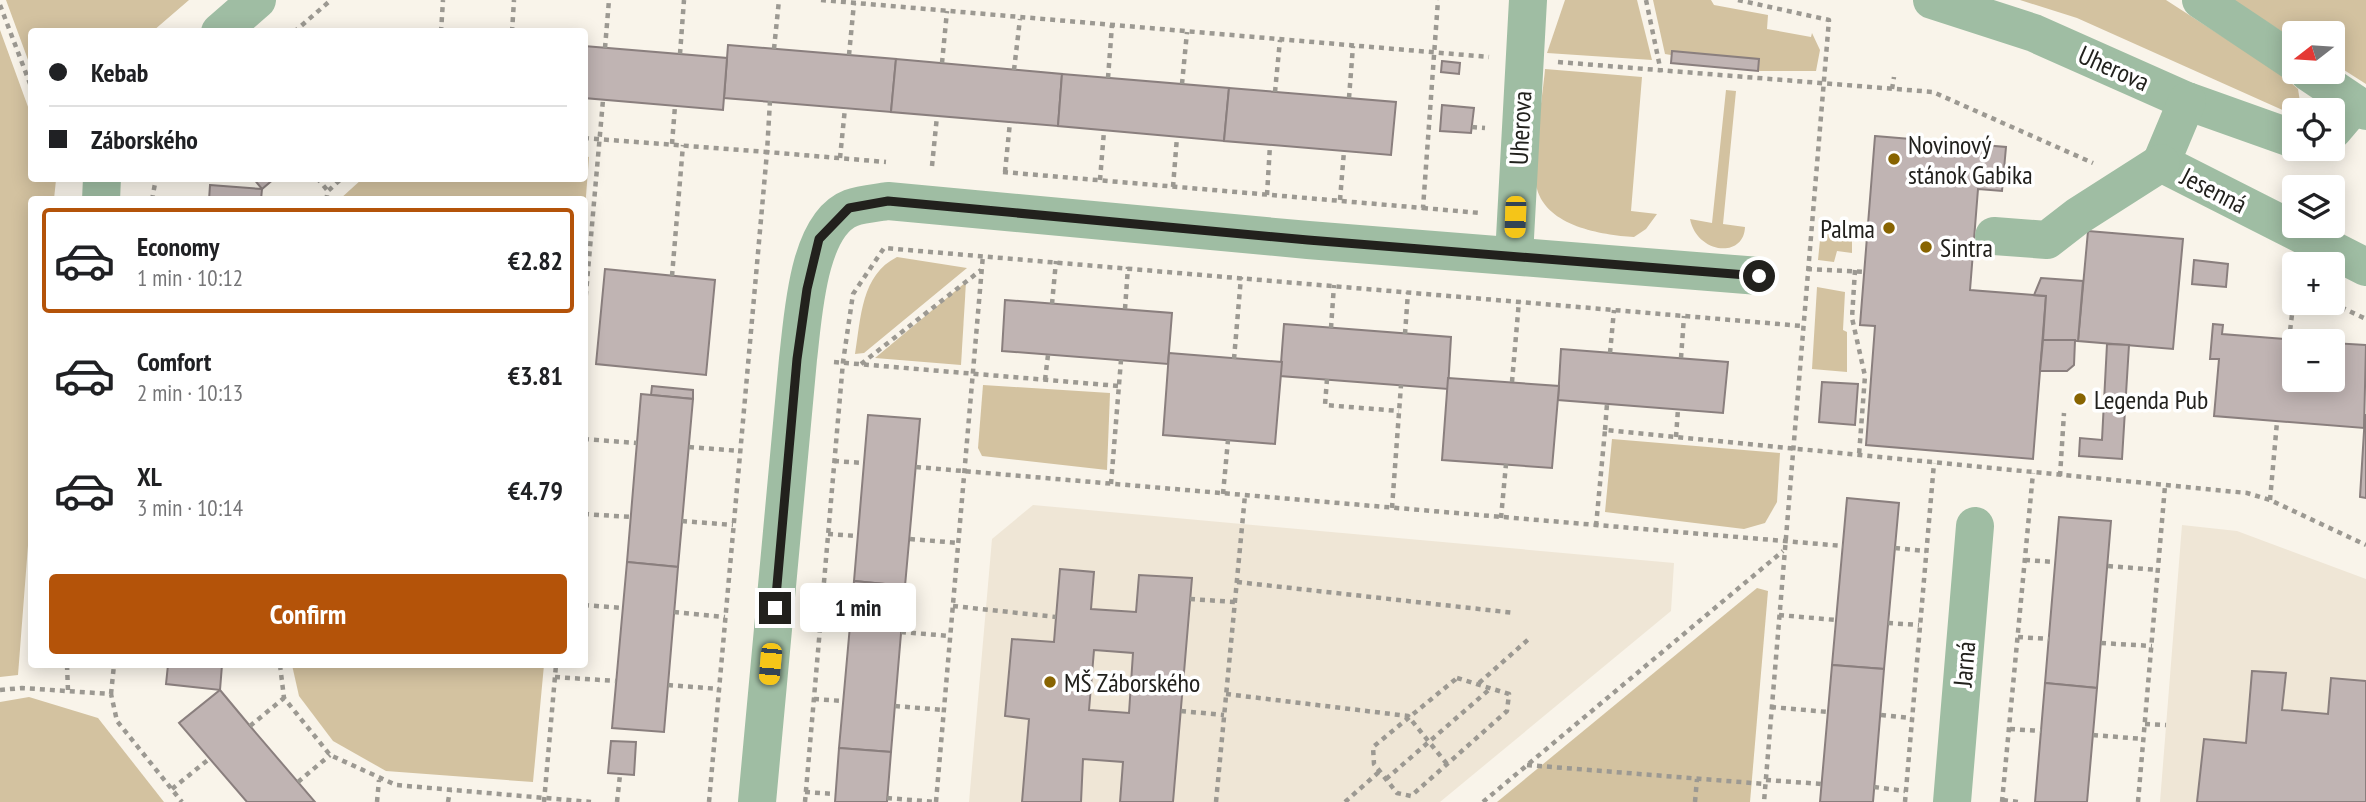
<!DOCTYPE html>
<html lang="en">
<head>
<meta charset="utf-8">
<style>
	body { margin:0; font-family:"PT Sans Narrow",sans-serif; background:#f2f2f2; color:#202124; height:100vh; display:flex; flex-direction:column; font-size:26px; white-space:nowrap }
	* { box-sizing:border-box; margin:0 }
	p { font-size:23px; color:#757577 }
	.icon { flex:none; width:38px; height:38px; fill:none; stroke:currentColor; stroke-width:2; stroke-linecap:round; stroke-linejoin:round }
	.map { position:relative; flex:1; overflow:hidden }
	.panel { position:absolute; left:28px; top:196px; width:560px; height:472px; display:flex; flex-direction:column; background:#fff; border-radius:7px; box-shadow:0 4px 18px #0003 }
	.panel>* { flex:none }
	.guide { position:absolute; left:28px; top:28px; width:560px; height:154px; border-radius:7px; box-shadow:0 4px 18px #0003; display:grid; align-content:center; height:154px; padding:0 21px; background:#fff }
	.needle { width:46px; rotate:253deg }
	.tools { position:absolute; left:2282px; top:21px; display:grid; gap:14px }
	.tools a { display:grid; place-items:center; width:63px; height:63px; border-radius:7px; background:#fff; box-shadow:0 4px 18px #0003; font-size:35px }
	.end { position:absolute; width:32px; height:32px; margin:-16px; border:9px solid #22211d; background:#fff; box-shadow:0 0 0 4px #fff }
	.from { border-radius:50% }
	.bubble { position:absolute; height:49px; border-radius:7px; background:#fff; box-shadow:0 4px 18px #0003; font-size:23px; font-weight:800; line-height:49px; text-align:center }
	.car { position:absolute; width:21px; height:42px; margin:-21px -10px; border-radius:9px; box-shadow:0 0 5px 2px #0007; background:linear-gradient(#f5c518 24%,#345 0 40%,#f5c518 0 76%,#345 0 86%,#f5c518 0) }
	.guide b { display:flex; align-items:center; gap:24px; height:66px; font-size:26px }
	.guide b+b { border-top:2px solid #e0e0e0 }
	.guide i { width:18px; height:18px; background:#202124 }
	ul { padding:12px 0 0; list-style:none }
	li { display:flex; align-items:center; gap:21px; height:105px; margin:0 14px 10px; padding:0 7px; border:4px solid transparent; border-radius:7px }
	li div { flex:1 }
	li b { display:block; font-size:26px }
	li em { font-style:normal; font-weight:800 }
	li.active { border-color:#b45309 }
	li>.icon { width:63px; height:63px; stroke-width:1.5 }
	.primary-button { display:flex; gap:14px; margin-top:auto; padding:14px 21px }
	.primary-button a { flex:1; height:80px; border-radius:7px; background:#b45309; color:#fff; font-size:28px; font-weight:800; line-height:80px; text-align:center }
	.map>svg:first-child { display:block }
</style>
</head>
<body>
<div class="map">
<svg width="2366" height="802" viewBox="0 0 2366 802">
	<rect width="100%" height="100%" fill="#f9f4ea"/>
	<g fill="#efe6d6">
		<polygon points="1033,505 1674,563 1671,611 1440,802 969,802 992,539"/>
		<polygon points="2182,525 2237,531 2366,579 2366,802 2160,802"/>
	</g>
	<g fill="#d3c2a0">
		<polygon points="6,0 189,0 153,31 32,32 31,68"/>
		<polygon points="1565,0 1637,0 1652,60 1547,53"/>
		<polygon points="1653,0 1711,0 1714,5 1768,15 1767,29 1811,37 1812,33 1820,50 1816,71 1758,71 1759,59 1673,51 1671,55 1665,54"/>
		<polygon points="2020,0 2166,0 2282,75 2298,89 2301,108 2287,112 2077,18"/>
		<polygon points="2232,0 2366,0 2366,84 2333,63 2333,33 2294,33 2294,39"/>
		<polygon points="0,30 31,115 32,178 56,180 54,199 32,200 32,494 18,675 0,677"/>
		<path d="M1545 69 1642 77 1631 211 1657 214 1646 229 1634 237C1601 235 1547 226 1537 189 1531 168 1543 95 1545 69Z"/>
		<path d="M1726 90 1736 91 1723 224 1745 227C1744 259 1697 254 1690 219L1712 223Z"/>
		<polygon points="585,156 589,157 585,209 584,200 340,199 362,179 584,178"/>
		<polygon points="1821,230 1852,231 1852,253 1837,251 1834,262 1818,260"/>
		<path d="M897 257 967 268 864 353 855 354C861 318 861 275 897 257Z"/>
		<polygon points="966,282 961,365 875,358"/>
		<polygon points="1817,287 1845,292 1843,330 1847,332 1847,372 1812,369"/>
		<polygon points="983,385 1110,393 1107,470 982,456 978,448"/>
		<polygon points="1612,439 1780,453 1777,502 1765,523 1744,529 1605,512"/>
		<polygon points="1757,588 1768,591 1750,802 1497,802"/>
		<polygon points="292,665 544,665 533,782 386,771 333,741 299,696"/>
		<polygon points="29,697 98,718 164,802 0,802 0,702"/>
	</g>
	<g fill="#c0b4b3" stroke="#8a7f7e" stroke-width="2" fill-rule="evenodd">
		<polygon points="728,45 896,59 891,112 724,98"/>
		<polygon points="584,46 727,58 723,110 584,98"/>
		<polygon points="1672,51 1759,59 1758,71 1671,63"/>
		<polygon points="896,59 1062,74 1058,126 891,112"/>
		<polygon points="1442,61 1460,63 1459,74 1441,72"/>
		<polygon points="1062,74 1229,88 1224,141 1058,126"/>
		<polygon points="1229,88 1396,102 1391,155 1224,141"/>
		<polygon points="1442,105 1474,108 1471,133 1440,131"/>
		<polygon points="1875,136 2006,147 2002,191 1978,189 1970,290 2046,296 2033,459 1866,445 1875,326 1860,325"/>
		<polygon points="253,178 275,178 262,189"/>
		<polygon points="210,185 262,189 261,200 209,200"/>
		<polygon points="2088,231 2183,239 2173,349 2078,341"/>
		<polygon points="2194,260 2228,264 2226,287 2192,284"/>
		<polygon points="605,269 715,280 706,375 596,364"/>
		<polygon points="2041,278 2083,281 2078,341 2043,340 2046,296 2034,295"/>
		<polygon points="1005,300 1172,313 1168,364 1002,351"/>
		<polygon points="1284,324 1451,337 1448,389 1280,376"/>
		<polygon points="2213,324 2223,325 2222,334 2311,341 2294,341 2294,380 2333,380 2333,343 2366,345 2364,428 2214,416 2219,359 2210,359"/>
		<polygon points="2043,340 2075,340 2074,365 2067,371 2040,371"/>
		<polygon points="2107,344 2129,345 2122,459 2079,456 2080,438 2102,440"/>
		<polygon points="1561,349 1728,362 1723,413 1558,400"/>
		<polygon points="1169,353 1282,362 1275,444 1163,435"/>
		<polygon points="1448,378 1559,386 1552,468 1442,460"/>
		<polygon points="1822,382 1858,384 1855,425 1819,422"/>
		<polygon points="652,386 693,390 693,399 651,395"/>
		<polygon points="641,394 693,399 678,567 627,562"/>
		<polygon points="868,415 920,419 905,586 854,581"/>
		<polygon points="2365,415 2366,415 2366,498 2360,497"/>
		<polygon points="1847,498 1899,503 1884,669 1832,665"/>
		<polygon points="2059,517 2111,521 2097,688 2045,683"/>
		<polygon points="627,562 678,567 664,732 612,728"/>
		<path d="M1060 569 1094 572 1091 609 1136 612 1139 575 1192 578 1173 802H1120L1123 762 1083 759 1081 802H1022L1029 719 1005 716 1012 639 1054 642ZM1094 650 1133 653 1129 713 1089 710Z"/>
		<polygon points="854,581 905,586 891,752 839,748"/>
		<polygon points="168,665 222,665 220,690 166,684"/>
		<polygon points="1832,665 1884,669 1873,802 1820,802"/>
		<polygon points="2252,671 2286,673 2282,710 2328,714 2331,678 2366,681 2366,802 2197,802 2204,739 2246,743"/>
		<polygon points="2045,683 2097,688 2087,802 2035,802"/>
		<polygon points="220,690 250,726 315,802 247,802 179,723"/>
		<polygon points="611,741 636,742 634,775 608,773"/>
		<polygon points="839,748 891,752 887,802 835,802"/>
	</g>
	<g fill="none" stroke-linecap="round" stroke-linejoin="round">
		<g stroke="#9c9992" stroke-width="4.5" stroke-dasharray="5 5" stroke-linecap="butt">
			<polyline points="821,0 1489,57"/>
			<polyline points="1646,0 1661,72"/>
			<polyline points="1738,0 1829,20 1764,802"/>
			<polyline points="0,5 32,89"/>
			<polyline points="294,32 331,0"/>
			<polyline points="441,32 443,0"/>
			<polyline points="512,32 514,0"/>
			<polyline points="605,48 609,0"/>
			<polyline points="774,49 779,0"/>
			<polyline points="680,54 684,0"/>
			<polyline points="849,55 854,3"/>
			<polyline points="1558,62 1933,92 2093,163"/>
			<polyline points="942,63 947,11"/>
			<polyline points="1014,70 1020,19"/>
			<polyline points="1108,78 1112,25"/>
			<polyline points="1182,84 1187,32"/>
			<polyline points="1892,89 1894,77"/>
			<polyline points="1275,92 1280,40"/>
			<polyline points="1349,98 1353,46"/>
			<polyline points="1472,127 1485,128"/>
			<polyline points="584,138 767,152 770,101"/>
			<polyline points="672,144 675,106"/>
			<polyline points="840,158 845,108"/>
			<polyline points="932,166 937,116"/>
			<polyline points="1003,172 1423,208 1438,0"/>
			<polyline points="1005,172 1010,122"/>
			<polyline points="317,178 328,191"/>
			<polyline points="1100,180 1104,131"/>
			<polyline points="1173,187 1177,137"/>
			<polyline points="1267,195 1270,145"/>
			<polyline points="152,200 156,178"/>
			<polyline points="326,200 328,191 342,178"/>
			<polyline points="1340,200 1344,151"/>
			<polyline points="1423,208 1480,213"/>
			<polyline points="1807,269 1865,272"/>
			<polyline points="1855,270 1852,318 1865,376 1859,455"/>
			<polyline points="672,276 683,145"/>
			<polyline points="2332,303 2366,319"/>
			<polyline points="1052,304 1056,261"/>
			<polyline points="1125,309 1128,267"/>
			<polyline points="584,316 603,100"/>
			<polyline points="1331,328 1334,285"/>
			<polyline points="1405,334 1408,292"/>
			<polyline points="2289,340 2294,297"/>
			<polyline points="1610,353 1614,310"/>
			<polyline points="1681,358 1684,316"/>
			<polyline points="1234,359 1241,277"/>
			<polyline points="834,362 1119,386"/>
			<polyline points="861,364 981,270"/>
			<polyline points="1327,379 1325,405 1399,411"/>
			<polyline points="1045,380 1048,355"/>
			<polyline points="1512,382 1519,301"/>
			<polyline points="1605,430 1607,404"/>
			<polyline points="1676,437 1678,409"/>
			<polyline points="584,439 637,443"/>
			<polyline points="689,447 740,451"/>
			<polyline points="834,461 864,463"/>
			<polyline points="916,467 1843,546"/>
			<polyline points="2060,476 2064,413"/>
			<polyline points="1111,484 1121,360"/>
			<polyline points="1223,494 1228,440"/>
			<polyline points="2270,500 2277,422"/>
			<polyline points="1392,508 1401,385"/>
			<polyline points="584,514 631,517"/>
			<polyline points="1501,518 1506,464"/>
			<polyline points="682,521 733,525"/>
			<polyline points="1596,526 1605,430 2247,493 2270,500 2366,545"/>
			<polyline points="828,534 857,536"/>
			<polyline points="910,539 959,543"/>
			<polyline points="1895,548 1926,551"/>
			<polyline points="2025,560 2055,562"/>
			<polyline points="2108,566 2158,570"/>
			<polyline points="1237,582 1515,613"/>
			<polyline points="1190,599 1235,602"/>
			<polyline points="584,605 622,608"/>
			<polyline points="953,606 1056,617"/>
			<polyline points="674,612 725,617"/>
			<polyline points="1779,615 1836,620"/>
			<polyline points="1888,623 1919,625"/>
			<polyline points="820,627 850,629"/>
			<polyline points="901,632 950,636"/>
			<polyline points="2018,637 2049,639"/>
			<polyline points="2101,643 2152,646"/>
			<polyline points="67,665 68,691"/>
			<polyline points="280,665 284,698 330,755 396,785 591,802"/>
			<polyline points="555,677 616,681"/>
			<polygon points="1457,678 1509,694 1507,711 1411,796 1397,793 1374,764 1373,747"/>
			<polyline points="1479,683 1531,637"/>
			<polyline points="668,685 719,689"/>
			<polyline points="0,690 22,688 111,694 117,721 182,802"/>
			<polyline points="111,694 114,665"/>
			<polyline points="1226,694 1408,716 1447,764"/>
			<polyline points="814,699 843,701"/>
			<polyline points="895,706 944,710"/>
			<polyline points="1771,707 1828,712"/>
			<polyline points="1181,711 1224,715"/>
			<polyline points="1881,715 1911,718"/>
			<polyline points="2145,724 2166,725"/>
			<polyline points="250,726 284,698"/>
			<polyline points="2010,729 2041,731"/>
			<polyline points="2093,735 2143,739"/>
			<polyline points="1527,765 1765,784"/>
			<polyline points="1386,779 1491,688"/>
			<polyline points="1766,780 1822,784"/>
			<polyline points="298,782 330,755"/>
			<polyline points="1874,787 1905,791"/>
			<polyline points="172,789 209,759"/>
			<polyline points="805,792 835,794"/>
			<polyline points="887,798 936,802"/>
			<polyline points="2003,800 2019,802"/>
			<polyline points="377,802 379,780"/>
			<polyline points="448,802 450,790"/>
			<polyline points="544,802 556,665"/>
			<polyline points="617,802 620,775"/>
			<polyline points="709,802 767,152 886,162"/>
			<polyline points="805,802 843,362 853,294 884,248 1802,326"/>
			<polyline points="936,802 983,255"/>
			<polyline points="1216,802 1245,495"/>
			<polyline points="1345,802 1380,771"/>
			<polyline points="1483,802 1783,551"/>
			<polyline points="1695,802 1697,779"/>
			<polyline points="1905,802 1934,463"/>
			<polyline points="2002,802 2033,473"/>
			<polyline points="2138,802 2165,486"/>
		</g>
		<g stroke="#9fbda3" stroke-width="38">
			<polyline points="1932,0 2034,33 2187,101 2294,139"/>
			<polyline points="2201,0 2294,62"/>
			<polyline points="220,32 257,0"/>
			<polyline points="2308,72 2366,111"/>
			<polyline points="2187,101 2161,163 2366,267"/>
			<polyline points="2333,130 2355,104"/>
			<polyline points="101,200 102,178"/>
			<polyline points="1994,236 2047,240 2078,216 2161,163"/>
			<polyline points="1514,256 1528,0"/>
			<path d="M757 802 798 359C803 319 807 225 851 208 862 204 876 203 888 201L1308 240 1759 276"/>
			<polyline points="1952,802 1975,526"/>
		</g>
	</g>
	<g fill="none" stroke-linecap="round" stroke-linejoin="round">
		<polyline stroke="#22211d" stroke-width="9" points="775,608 797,359 807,289 819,239 849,208 888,201 1308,240 1759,276"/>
	</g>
	<g fill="#886401" stroke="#fff" stroke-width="2.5">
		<circle cx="1894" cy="159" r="7"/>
		<circle cx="1889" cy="228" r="7"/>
		<circle cx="1926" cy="247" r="7"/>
		<circle cx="2080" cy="399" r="7"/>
		<circle cx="1050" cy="682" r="7"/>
	</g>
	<g text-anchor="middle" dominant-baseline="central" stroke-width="7" stroke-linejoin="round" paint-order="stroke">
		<g font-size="26" fill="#22211d" stroke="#fff">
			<text transform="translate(2114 68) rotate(24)">Uherova</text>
			<text transform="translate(1520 128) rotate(-87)">Uherova</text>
			<text transform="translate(2214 190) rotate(27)">Jesenná</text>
			<text transform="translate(1964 664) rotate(-85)">Jarná</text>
		</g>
		<g font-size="26" fill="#22211d" stroke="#fff" text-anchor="start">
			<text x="1908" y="144">Novinový<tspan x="1908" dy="30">stánok Gabika</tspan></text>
			<text x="1875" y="228" text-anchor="end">Palma</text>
			<text x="1940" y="247">Sintra</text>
			<text x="2094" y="399">Legenda Pub</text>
			<text x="1064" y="682">MŠ Záborského</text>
		</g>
	</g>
</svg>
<div class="tools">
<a><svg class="needle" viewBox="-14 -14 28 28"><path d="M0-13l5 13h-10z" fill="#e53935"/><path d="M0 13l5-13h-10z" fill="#757577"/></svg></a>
<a><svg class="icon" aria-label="locate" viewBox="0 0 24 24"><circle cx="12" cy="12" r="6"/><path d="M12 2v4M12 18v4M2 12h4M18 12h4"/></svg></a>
<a><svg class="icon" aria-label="layers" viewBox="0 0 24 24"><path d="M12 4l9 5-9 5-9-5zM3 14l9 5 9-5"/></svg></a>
<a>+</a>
<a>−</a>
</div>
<i class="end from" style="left:1759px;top:276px"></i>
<i class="end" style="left:775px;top:608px"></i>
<div class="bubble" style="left:800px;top:583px;width:116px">1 min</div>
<i class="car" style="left:1515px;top:217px;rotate:182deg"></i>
<i class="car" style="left:770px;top:664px;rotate:185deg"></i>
<div class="guide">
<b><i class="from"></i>Kebab</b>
<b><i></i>Záborského</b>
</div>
<section class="panel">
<ul>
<li class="active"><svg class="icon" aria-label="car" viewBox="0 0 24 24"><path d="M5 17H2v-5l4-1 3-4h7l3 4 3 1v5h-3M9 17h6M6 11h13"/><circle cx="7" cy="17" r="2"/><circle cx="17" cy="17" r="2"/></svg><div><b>Economy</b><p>1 min · 10:12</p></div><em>€2.82</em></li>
<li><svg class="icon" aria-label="car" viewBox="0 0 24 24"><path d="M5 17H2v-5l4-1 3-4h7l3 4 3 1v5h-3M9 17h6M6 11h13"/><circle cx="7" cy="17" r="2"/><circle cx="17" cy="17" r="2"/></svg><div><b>Comfort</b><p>2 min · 10:13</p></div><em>€3.81</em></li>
<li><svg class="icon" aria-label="car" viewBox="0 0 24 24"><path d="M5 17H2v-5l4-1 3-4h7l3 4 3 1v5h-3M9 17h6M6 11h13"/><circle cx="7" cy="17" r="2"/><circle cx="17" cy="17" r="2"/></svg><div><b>XL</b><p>3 min · 10:14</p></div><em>€4.79</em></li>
</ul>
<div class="primary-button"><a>Confirm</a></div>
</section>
</div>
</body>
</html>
